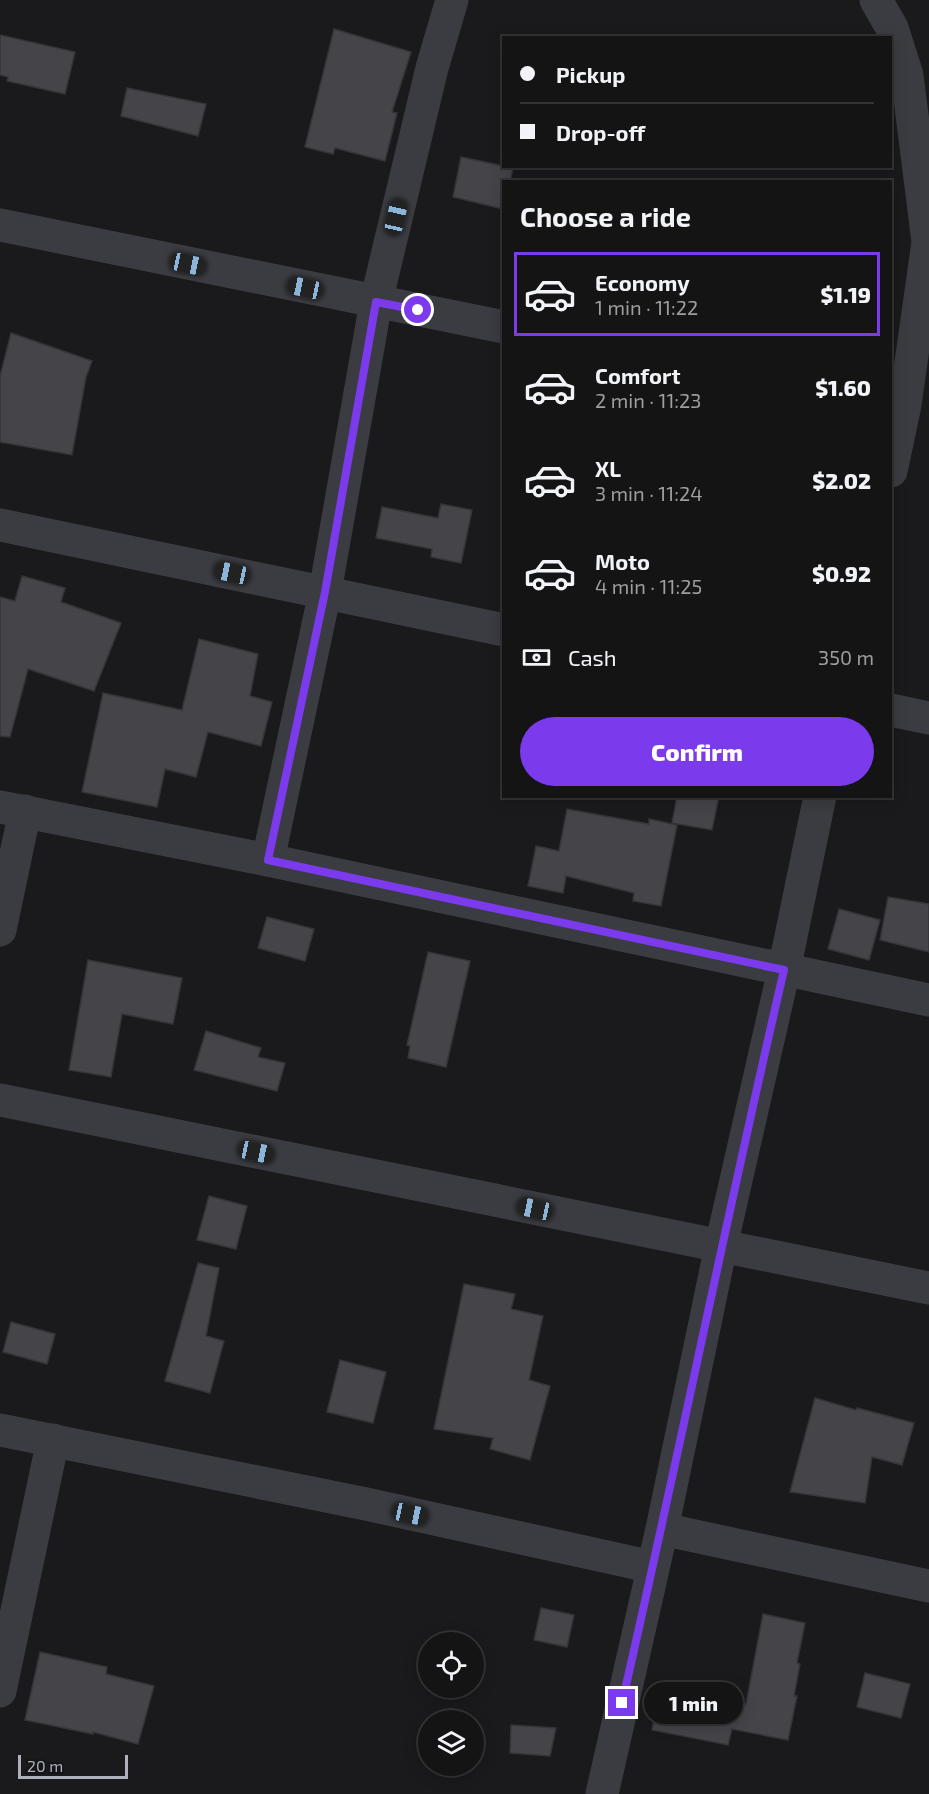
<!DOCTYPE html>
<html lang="en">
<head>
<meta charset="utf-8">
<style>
	body { margin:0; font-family:"Exo 2",sans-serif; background:#212122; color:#f1f3f6; height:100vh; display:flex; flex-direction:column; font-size:22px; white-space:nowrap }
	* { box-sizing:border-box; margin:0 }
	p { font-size:20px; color:#9d9ea0 }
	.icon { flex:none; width:33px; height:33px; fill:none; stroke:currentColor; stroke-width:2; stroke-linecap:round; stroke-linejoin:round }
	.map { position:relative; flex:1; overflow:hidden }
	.panel { position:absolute; left:502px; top:180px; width:390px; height:618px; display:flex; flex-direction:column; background:#141415; border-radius:0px; box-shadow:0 3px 15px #0003,0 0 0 2px #333334 }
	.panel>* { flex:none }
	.banner { position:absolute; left:502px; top:36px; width:390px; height:132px; border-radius:0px; box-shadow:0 3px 15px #0003,0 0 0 2px #333334; display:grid; align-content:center; height:132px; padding:0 18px; background:#141415 }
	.buttons { position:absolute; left:418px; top:1632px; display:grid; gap:12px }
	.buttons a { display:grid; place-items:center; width:66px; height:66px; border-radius:50%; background:#141415; box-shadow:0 3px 15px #0003,0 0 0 2px #333334; font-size:30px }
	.scale { position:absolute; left:18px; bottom:15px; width:110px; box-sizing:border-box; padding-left:6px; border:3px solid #aeb0bb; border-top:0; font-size:16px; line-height:21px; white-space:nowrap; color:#aeb0bb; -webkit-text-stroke:4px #151517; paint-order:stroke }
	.end { position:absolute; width:27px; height:27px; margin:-14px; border:8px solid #7c3aed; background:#fff; box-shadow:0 0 0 3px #fff }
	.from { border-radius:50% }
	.bubble { position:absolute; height:42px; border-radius:21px; background:#141415; box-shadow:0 3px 15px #0003,0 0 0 2px #333334; font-size:20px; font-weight:800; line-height:42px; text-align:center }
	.car { position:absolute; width:18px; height:36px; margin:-18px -9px; border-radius:8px; box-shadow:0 0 4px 2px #0007; background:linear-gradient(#222 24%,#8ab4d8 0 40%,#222 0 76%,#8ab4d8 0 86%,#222 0) }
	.banner b { display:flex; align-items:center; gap:21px; height:57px; font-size:22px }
	.banner b+b { border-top:2px solid #333334 }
	.banner i { width:15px; height:15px; background:#f1f3f6 }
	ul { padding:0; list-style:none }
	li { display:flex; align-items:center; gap:18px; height:84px; margin:0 12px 9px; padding:0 6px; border:3px solid transparent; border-radius:0px }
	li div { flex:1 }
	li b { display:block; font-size:22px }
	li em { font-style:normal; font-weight:800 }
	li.current { border-color:#7c3aed }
	li>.icon { width:54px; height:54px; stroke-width:1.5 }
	h2 { padding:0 18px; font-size:27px; line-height:72px }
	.pay { display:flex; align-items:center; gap:15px; height:66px; padding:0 18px; font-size:22px }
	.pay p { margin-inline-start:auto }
	.primary-button { display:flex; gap:12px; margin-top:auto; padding:12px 18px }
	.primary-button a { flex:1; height:69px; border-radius:36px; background:#7c3aed; color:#fff; font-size:24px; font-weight:800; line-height:69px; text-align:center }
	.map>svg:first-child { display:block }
</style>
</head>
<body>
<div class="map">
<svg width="929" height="1794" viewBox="0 0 929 1794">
	<rect width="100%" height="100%" fill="#1a1a1c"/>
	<g fill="#454549" stroke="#353438" stroke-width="1.5">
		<polygon points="334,29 411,52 392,112 397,113 385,161 335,148 333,154 305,147"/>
		<polygon points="0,35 75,52 65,94 7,81 8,77 0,75"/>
		<polygon points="127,88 206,104 198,136 121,116"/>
		<polygon points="461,157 513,168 510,182 504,182 503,209 453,197"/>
		<polygon points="11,333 92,361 86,377 72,455 0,442 0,376"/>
		<polygon points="441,504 472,510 461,563 431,557 432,549 376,538 382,507 438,518"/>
		<polygon points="22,576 65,588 61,602 121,623 94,691 28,669 10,737 0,736 0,597 15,601"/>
		<polygon points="199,639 258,654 250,696 272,702 261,746 208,732 196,777 165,769 157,807 82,792 103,693 182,710"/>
		<polygon points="677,796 719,796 712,830 672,823"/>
		<polygon points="567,809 649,824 649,819 677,825 661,906 633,901 634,893 566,876 563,893 528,886 536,846 559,851"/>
		<polygon points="888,897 929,904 929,952 880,940"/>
		<polygon points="839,909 880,920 869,960 828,949"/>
		<polygon points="267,917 314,929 305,961 258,948"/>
		<polygon points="428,952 470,961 446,1067 408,1058 410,1046 407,1045"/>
		<polygon points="88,960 182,978 173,1024 122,1014 111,1077 69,1070"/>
		<polygon points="206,1031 261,1048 258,1057 285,1063 277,1091 194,1070"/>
		<polygon points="209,1196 247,1206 236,1249 197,1240"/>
		<polygon points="198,1263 219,1268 206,1336 224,1341 210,1393 165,1381"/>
		<polygon points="464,1284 515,1294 511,1309 543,1316 529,1380 550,1386 530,1460 490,1449 493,1438 434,1429"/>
		<polygon points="11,1322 55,1334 47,1364 3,1352"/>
		<polygon points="340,1360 386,1372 373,1423 327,1412"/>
		<polygon points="815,1398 856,1410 857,1408 914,1423 902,1465 872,1457 865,1503 790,1492"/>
		<polygon points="541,1608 574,1615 567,1647 534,1640"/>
		<polygon points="763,1614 805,1623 797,1663 800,1664 794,1696 797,1696 788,1740 732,1729 728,1745 652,1730 660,1687 746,1704"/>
		<polygon points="40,1652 107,1667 106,1674 154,1686 138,1744 93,1732 93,1734 25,1720"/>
		<polygon points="865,1673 910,1684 901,1718 857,1707"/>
		<polygon points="511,1725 556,1728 550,1756 510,1753"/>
	</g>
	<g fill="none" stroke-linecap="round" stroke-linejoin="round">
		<g stroke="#3b3c41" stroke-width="33">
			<polyline points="876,0 892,28 907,75 928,242 905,405 891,471"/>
			<polyline points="0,225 504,327"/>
			<polyline points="0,525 504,630"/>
			<polyline points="891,710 929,718"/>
			<polyline points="0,807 268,860 929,1000"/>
			<polyline points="268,860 325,592 376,302 432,68 452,0"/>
			<polyline points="0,930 25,811"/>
			<polyline points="0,1100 929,1288"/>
			<polyline points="0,1430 366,1504 653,1567"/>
			<polyline points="662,1529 929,1586"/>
			<polyline points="0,1691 53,1440"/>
			<polyline points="602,1794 662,1529 721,1246 784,970 820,796"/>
		</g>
	</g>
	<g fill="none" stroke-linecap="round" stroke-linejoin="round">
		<path stroke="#7c3aed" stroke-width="8" d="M418 310 376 302 325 592 268 860 784 970C727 1214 678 1459 622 1703"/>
	</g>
</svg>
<div class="buttons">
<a><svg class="icon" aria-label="locate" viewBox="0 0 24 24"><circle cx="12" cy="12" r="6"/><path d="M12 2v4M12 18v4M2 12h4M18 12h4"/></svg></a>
<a><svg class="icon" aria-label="layers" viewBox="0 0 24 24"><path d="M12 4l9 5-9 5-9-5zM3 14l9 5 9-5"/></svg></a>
</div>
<div class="scale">20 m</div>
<i class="end from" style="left:418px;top:310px"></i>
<i class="end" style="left:622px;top:1703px"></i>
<div class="bubble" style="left:644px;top:1682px;width:99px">1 min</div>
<i class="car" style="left:396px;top:217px;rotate:13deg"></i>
<i class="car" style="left:188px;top:264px;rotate:102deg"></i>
<i class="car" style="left:305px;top:288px;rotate:282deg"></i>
<i class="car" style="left:232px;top:573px;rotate:282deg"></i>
<i class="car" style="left:256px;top:1152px;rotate:102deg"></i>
<i class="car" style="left:535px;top:1209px;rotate:282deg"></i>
<i class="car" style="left:410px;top:1514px;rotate:102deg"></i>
<div class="banner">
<b><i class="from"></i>Pickup</b>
<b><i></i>Drop-off</b>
</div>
<section class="panel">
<h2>Choose a ride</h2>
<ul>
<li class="current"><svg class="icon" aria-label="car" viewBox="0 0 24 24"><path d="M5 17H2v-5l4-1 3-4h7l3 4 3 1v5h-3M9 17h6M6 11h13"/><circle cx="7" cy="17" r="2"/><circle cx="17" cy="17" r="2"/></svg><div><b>Economy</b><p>1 min · 11:22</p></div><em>$1.19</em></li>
<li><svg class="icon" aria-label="car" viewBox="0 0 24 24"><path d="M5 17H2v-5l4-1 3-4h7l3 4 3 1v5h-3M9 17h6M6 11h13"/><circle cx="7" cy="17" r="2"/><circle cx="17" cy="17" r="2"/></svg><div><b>Comfort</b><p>2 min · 11:23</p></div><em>$1.60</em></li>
<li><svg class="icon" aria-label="car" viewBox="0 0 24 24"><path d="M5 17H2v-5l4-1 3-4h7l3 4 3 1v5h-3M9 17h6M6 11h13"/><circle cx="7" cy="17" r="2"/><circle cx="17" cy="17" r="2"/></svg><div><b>XL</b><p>3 min · 11:24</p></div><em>$2.02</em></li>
<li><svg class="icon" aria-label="car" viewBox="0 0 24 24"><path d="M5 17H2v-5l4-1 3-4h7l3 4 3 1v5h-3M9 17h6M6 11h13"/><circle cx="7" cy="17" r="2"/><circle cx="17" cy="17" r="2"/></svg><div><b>Moto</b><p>4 min · 11:25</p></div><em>$0.92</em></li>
</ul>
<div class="pay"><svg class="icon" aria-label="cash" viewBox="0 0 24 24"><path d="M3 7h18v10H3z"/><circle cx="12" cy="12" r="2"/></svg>Cash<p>350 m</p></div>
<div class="primary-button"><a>Confirm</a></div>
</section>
</div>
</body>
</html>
